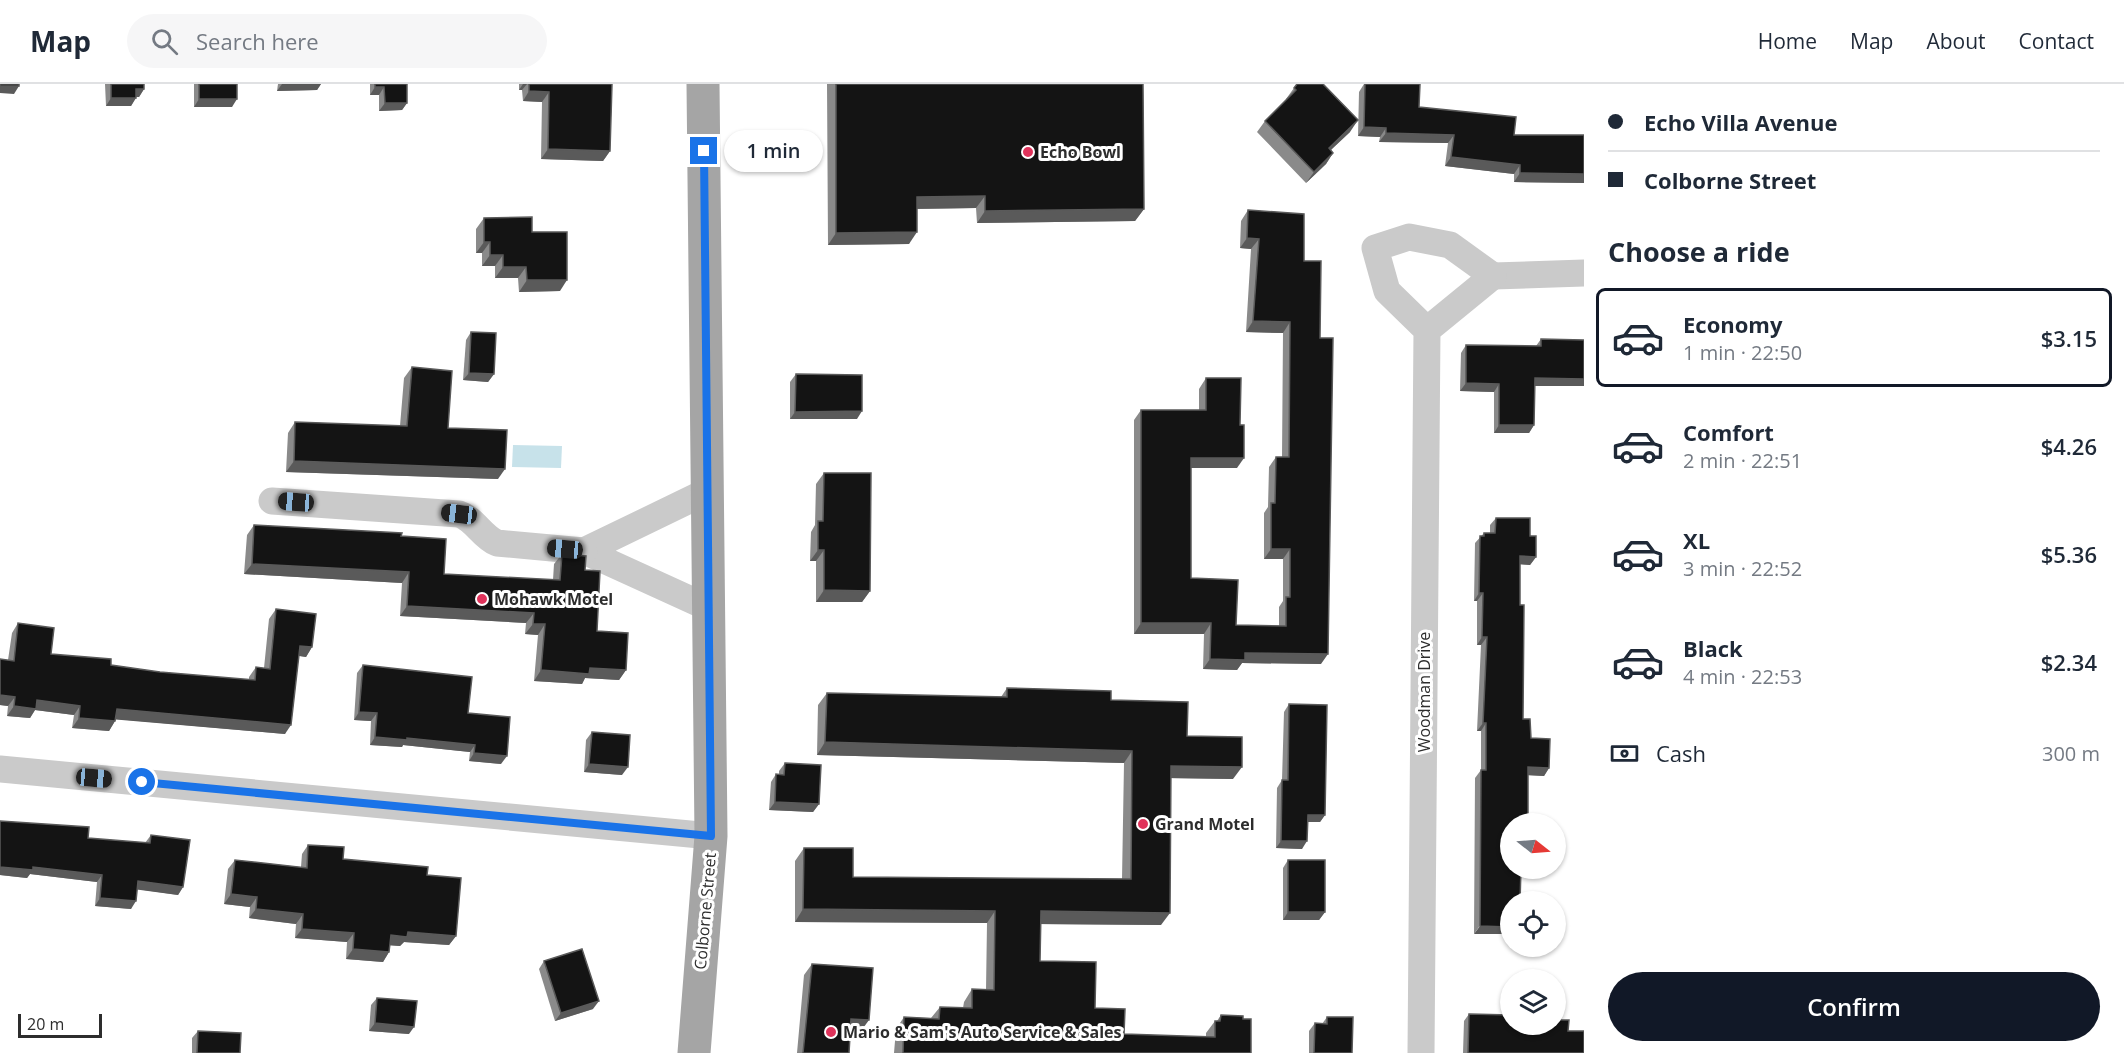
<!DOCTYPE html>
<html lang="en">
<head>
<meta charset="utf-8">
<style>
	body { margin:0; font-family:"Open Sans",sans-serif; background:#f6f6f7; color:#1f2937; height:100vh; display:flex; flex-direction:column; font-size:22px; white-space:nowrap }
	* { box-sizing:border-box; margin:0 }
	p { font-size:20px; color:#747a83 }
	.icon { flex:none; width:33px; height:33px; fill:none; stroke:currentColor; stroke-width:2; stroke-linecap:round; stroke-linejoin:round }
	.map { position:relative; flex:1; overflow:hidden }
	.drawer { display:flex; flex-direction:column; background:#fff; width:540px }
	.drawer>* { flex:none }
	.guide { display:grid; align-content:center; height:132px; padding:0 24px; background:#fff }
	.needle { width:39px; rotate:107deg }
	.fabs { position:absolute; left:1500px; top:729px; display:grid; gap:12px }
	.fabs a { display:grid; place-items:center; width:66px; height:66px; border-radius:50%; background:#fff; box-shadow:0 2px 4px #0004; font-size:30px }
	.scale { position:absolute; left:18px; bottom:15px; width:84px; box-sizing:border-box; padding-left:6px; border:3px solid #2d2d2d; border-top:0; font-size:16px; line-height:21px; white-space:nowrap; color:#2d2d2d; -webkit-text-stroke:4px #fff; paint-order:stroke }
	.end { position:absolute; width:27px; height:27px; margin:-14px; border:8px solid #1a73e8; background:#fff; box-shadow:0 0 0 3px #fff }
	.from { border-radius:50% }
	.bubble { position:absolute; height:42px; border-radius:21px; background:#fff; box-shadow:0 2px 4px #0004; font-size:20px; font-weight:600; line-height:42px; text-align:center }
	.car { position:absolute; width:18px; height:36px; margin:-18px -9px; border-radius:8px; box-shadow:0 0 4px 2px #0007; background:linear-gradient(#222 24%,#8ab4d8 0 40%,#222 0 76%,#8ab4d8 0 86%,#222 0) }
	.guide b { display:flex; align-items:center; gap:21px; height:57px; font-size:22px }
	.guide b+b { border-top:2px solid #e0e1e3 }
	.guide i { width:15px; height:15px; background:#1f2937 }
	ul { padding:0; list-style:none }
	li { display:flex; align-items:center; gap:18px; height:99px; margin:0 12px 9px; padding:0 12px; border:3px solid transparent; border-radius:9px }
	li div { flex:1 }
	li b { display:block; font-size:22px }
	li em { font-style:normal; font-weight:600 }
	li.selected { border-color:#111827 }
	li>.icon { width:54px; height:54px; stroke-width:1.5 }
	h2 { padding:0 24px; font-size:27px; line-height:72px }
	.pay { display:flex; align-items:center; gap:15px; height:66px; padding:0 24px; font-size:22px }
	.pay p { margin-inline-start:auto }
	.primary-button { display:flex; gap:12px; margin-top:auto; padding:12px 24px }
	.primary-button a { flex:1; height:69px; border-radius:36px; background:#111827; color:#fff; font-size:24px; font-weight:600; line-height:69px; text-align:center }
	header { display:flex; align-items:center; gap:36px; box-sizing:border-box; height:84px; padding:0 30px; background:#fff; border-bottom:2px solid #e0e1e3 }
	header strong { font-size:28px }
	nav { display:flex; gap:33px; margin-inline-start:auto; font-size:21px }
	.search { width:420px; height:54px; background:#f6f6f7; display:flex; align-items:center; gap:15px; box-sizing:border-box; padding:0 21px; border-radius:33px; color:#747a83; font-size:22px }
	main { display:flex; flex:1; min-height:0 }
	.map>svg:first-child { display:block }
</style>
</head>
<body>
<header>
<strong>Map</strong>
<div class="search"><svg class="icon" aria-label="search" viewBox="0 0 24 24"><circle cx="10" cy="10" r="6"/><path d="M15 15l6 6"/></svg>Search here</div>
<nav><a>Home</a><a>Map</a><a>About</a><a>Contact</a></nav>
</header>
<main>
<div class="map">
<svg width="1584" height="969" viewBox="0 0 1584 969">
	<rect width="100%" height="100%" fill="#fff"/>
	<polygon fill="#c7e2ea" points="513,361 562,362 561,384 512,383"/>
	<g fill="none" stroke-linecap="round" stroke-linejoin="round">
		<g stroke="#cacaca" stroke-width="27">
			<polyline points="1493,192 1584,189"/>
			<polyline points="708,407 584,467 709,524"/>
			<path d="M272 417 459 430C475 435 481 452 497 459L584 467"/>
			<polyline points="0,685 711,752"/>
			<polyline points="1421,969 1427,246 1387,207 1375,164 1409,153 1450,161 1493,192 1427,246"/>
		</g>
		<polyline stroke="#a5a5a5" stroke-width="33" points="694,969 711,752 703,0"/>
	</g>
	<g fill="#8a8a8a">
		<polygon points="105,0 144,0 144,5 139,13 136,13 131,22 106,22"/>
		<polygon points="194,0 237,0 232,23 194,23"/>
		<polygon points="278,0 321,0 317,6 277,7"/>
		<polygon points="370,0 407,0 407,19 402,26 379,27 379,11 370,11"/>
		<polygon points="519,0 612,0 610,67 603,77 541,75 542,18 523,17 522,6 519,6"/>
		<polygon points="827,0 1143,0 1144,125 1135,137 977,139 976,124 917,125 909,160 828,161"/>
		<polygon points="1364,0 1420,0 1419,23 1514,51 1584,51 1584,99 1514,98 1514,90 1445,82 1448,59 1379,58 1380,53 1358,52 1359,8"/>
		<polygon points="1294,4 1350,48 1331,66 1333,69 1326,80 1306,99 1257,48 1265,37 1287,16 1286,15"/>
		<polygon points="1248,126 1304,177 1320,254 1321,580 1242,579 1237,586 1203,585 1204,550 1134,550 1134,336 1141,326 1199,326 1199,305 1206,294 1237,384 1191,384 1191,494 1236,541 1279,542 1279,523 1283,517 1283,475 1264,475 1264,429 1268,423 1269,383 1276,373 1282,373 1283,249 1246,248 1251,165 1240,164 1241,137"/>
		<polygon points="484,134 532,148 560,207 519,208 518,194 495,194 495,182 482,182 482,169 476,169 476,145"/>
		<polygon points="471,248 494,290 488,298 463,296 466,256"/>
		<polygon points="1541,255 1584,256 1584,302 1535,302 1534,341 1529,349 1494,349 1494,308 1460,307 1461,269 1466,261 1536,262"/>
		<polygon points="412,283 448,344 498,395 286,388 288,349 295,338 400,342 404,294"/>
		<polygon points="796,290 857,335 790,335 790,298"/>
		<polygon points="824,389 870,507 862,518 816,518 816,477 810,477 811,448 815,441 816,400"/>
		<polygon points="1496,434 1530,452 1536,473 1530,481 1520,480 1520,521 1523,635 1531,654 1549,684 1544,692 1528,691 1510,740 1521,784 1474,850 1475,694 1481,686 1481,647 1477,647 1481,561 1477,561 1477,517 1474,517 1475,459 1484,449 1490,449 1490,441"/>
		<polygon points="254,441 401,452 444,490 553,496 554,480 562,470 585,486 597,547 626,586 619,596 585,594 582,600 534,597 538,551 525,550 526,539 400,532 402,499 244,490 247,451"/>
		<polygon points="276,525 312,563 306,573 299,572 285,650 116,635 115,637 109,647 72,644 74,631 35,626 30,634 7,632 8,622 0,621 0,575 8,576 12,549 18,539 51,570 111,581 160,588 249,596 249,593 256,583 264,584 269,535"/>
		<polygon points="363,581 468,629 501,680 469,677 470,668 403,661 402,663 370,661 371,637 354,636 357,589"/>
		<polygon points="1007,604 1111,616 1187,652 1233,695 1171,694 1161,841 1041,840 1040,877 1124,950 1206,953 1206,949 1215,937 1217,937 1221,931 1243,935 1251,969 894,969 896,945 904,933 931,934 940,923 963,924 964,918 972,905 986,906 987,839 795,838 795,777 804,764 853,793 1122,795 1124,679 817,671 818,621 827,609 1001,613"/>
		<polygon points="1289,620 1325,731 1320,738 1308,738 1302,765 1276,764 1277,704 1282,696 1284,628"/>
		<polygon points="592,648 622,691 584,688 586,656"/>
		<polygon points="785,679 819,720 813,728 769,726 771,698 776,690 779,690 779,687"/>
		<polygon points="151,751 183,803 178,811 137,805 131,825 95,822 97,798 30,790 27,794 0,791 88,754 145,759"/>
		<polygon points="308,761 343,775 427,791 456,852 449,861 404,858 400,862 390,861 389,868 383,878 346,875 347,858 295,854 296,840 249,834 250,823 224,820 228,785 235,776 301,783 302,770"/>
		<polygon points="1288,776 1325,828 1319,836 1283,836 1283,784"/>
		<polygon points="544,877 593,925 555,937 539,885"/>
		<polygon points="812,880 861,947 850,946 849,969 797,969 804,891"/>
		<polygon points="377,914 409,950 369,947 371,921"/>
		<polygon points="1469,930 1510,940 1568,947 1584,969 1463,969 1464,937"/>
		<polygon points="1327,933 1352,969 1309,969 1309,947 1315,939 1322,940"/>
		<polygon points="198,947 240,969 192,969 192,954"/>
	</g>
	<g fill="#5a5a5a">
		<polygon points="282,0 321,0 317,6 277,7"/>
		<polygon points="523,0 527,0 522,6 519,6"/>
		<polygon points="0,2 19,2 14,10 0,9"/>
		<polygon points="375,3 384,3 379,11 370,11"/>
		<polygon points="136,5 144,5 139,13 131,13"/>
		<polygon points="529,7 549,8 542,18 523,17"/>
		<polygon points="111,14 136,14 131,22 106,22"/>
		<polygon points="199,15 237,15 232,23 194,23"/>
		<polygon points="385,19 407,19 402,26 379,27"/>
		<polygon points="1358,36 1350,48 1321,75 1329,64"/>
		<polygon points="1364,43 1386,44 1380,53 1358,52"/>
		<polygon points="1386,49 1454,51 1448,59 1379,58"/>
		<polygon points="548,65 610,67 603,77 541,75"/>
		<polygon points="1333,69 1326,80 1306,99 1314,88"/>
		<polygon points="1451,73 1520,81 1514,90 1445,82"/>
		<polygon points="1520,89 1584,90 1584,99 1514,98"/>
		<polygon points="985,112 976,124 908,125 917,113"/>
		<polygon points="1144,125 1135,137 977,139 985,127"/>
		<polygon points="917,148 909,160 828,161 836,149"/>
		<polygon points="1247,154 1259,155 1251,165 1240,164"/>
		<polygon points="484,158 490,158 482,169 476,169"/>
		<polygon points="490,171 503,171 495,182 482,182"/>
		<polygon points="503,183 526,183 518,194 495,194"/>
		<polygon points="527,196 567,196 560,207 519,208"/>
		<polygon points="1253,237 1290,238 1283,249 1246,248"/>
		<polygon points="469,289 494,290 488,298 463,296"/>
		<polygon points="1535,294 1584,295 1584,302 1529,302"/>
		<polygon points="1466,299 1499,300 1494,308 1460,307"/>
		<polygon points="862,327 857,335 790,335 795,328"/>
		<polygon points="1499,341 1534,341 1529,349 1494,349"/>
		<polygon points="1191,374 1244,374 1237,384 1184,384"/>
		<polygon points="294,377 505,385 498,395 286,388"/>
		<polygon points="1271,465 1290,465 1283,475 1264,475"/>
		<polygon points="818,466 824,466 816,477 810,477"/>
		<polygon points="1520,472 1536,473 1530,481 1515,480"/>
		<polygon points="252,480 409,488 402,499 244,490"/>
		<polygon points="824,506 870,507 862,518 816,518"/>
		<polygon points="1479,509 1483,509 1477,517 1474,517"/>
		<polygon points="407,522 534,529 526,539 400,532"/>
		<polygon points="1141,539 1211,539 1204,550 1134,550"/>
		<polygon points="533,540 545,540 538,551 525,550"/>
		<polygon points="1482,553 1487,553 1481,561 1477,561"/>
		<polygon points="300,562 312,563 306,573 294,571"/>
		<polygon points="1245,569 1328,570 1321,580 1242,579 1237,586 1203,585 1210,575"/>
		<polygon points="590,584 626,586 619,596 585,594 582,600 534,597 541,586"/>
		<polygon points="0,611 15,613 8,622 0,621"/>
		<polygon points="37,616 80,622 74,631 35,626 30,634 7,632 14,622"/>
		<polygon points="117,625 291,641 285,650 110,635"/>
		<polygon points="359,628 377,629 371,637 354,636"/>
		<polygon points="79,634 115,637 109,647 72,644"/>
		<polygon points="1483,639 1486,639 1481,647 1477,647"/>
		<polygon points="375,653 407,654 475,661 470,668 403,661 402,663 370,661"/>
		<polygon points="825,658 1132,667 1124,679 817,671"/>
		<polygon points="474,669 507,672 501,680 469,677"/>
		<polygon points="589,680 628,683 622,691 584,688"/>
		<polygon points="1171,682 1242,683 1233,695 1163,694"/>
		<polygon points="1528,683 1549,684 1544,692 1522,691"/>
		<polygon points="775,718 819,720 813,728 769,726"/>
		<polygon points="1308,731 1325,731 1320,738 1302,738"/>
		<polygon points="1281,757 1307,757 1302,765 1276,764"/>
		<polygon points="0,783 33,783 102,791 97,798 30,790 27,794 0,791"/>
		<polygon points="138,797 183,803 178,811 133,805"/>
		<polygon points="231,810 257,813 250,823 224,820"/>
		<polygon points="100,814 136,817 131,825 95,822"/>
		<polygon points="256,825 303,830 296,840 249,834"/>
		<polygon points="803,825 995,827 987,839 795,838"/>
		<polygon points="1041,827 1170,829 1161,841 1032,840"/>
		<polygon points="1288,828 1325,828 1319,836 1283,836"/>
		<polygon points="1480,842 1510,843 1510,850 1474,850"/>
		<polygon points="302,845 354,849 347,858 295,854"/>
		<polygon points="408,848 456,852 449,861 404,858 400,862 384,861 391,851"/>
		<polygon points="353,865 389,868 383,878 346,875"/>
		<polygon points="599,917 593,925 555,937 561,929"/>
		<polygon points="851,935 869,936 861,947 843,946"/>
		<polygon points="375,939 414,943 409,950 369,947"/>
	</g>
	<g fill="#141414" stroke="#5a5a5a" stroke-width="1.5">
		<rect x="0" y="0" width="19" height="2"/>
		<polygon points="111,0 144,0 144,5 136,5 136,14 111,14"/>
		<rect x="199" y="0" width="38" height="15"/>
		<polygon points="375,0 407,0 407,19 385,19 384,3 375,3"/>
		<polygon points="529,0 612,0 610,67 548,65 549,8 529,7"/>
		<polygon points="836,0 1143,0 1144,125 985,127 985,112 917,113 917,148 836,149"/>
		<polygon points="1297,0 1323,0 1358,36 1329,64 1333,69 1314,88 1265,37 1296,6 1294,4"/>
		<polygon points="1365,0 1420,0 1419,23 1516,33 1514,51 1584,51 1584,90 1520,89 1520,81 1451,73 1454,51 1386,49 1386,44 1364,43"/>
		<polygon points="1248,126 1304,130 1304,177 1321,177 1320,254 1333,254 1328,570 1245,569 1245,576 1210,575 1211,539 1141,539 1141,326 1206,326 1206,294 1241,294 1240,341 1244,341 1244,374 1191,374 1191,494 1238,496 1236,541 1286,542 1286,513 1290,513 1290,465 1271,465 1271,419 1275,419 1276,373 1289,373 1290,238 1253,237 1259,155 1247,154"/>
		<polygon points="532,133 532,148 567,148 567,196 527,196 526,183 503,183 503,171 490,171 490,158 484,158 484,134"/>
		<polygon points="471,248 496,249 494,290 469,289"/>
		<polygon points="1541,255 1584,256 1584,295 1535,294 1534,341 1499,341 1499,300 1466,299 1466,261 1541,262"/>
		<polygon points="412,283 452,287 448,344 507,346 505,385 294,377 295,338 407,342"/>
		<polygon points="796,290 862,291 862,327 795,328"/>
		<polygon points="824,389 871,389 870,507 824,506 824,466 818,466 818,437 823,437"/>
		<polygon points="1496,434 1530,434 1530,452 1536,452 1536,473 1520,472 1520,521 1524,521 1523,635 1530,635 1531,654 1550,655 1549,684 1528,683 1528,740 1510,740 1510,784 1521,784 1520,818 1510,818 1510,843 1480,842 1481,686 1486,686 1486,639 1483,639 1487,553 1482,553 1483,509 1479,509 1480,452 1484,452 1484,449 1495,449"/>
		<polygon points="254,441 402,449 401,452 446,455 444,490 560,496 562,470 586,472 585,486 600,487 597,547 628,549 626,586 590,584 589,590 541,586 545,540 533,540 534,529 407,522 409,488 252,480"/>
		<polygon points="276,525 316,530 312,563 300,562 291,641 117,625 115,637 79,634 80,622 37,616 36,625 14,622 15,613 0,611 0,575 14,577 18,539 54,544 51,570 111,575 111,581 160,588 255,596 256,583 270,585"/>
		<polygon points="363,581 472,593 468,629 510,633 507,672 474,669 475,661 407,654 407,656 375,653 377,629 359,628"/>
		<polygon points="1007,604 1111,607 1111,616 1188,618 1187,652 1242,653 1242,683 1171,682 1170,829 1041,827 1040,877 1096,878 1095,924 1125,925 1124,950 1215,953 1215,937 1220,937 1221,931 1243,932 1243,935 1251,935 1251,969 903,969 904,933 939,935 940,923 972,924 972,905 994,906 995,827 803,825 804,764 853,764 853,793 1131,795 1132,667 825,658 827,609 1007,613"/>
		<polygon points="1289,620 1327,621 1325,731 1308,731 1307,757 1281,757 1282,696 1288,696"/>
		<polygon points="592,648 630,651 628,683 589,680"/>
		<polygon points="785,679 821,681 819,720 775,718 776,690 784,691"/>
		<polygon points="0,737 89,743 88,754 150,759 151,751 190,756 183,803 138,797 136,817 100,814 102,791 33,783 33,786 0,783"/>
		<polygon points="308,761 344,763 343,775 428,783 427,791 461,794 456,852 408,848 407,853 391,851 389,868 353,865 354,849 302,845 303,830 256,825 257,813 231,810 235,776 307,784"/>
		<rect x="1288" y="776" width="37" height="52"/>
		<polygon points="582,865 599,917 561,929 544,877"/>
		<polygon points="812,880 873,884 869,936 851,935 849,969 803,969"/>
		<polygon points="377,914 417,917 414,943 375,939"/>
		<polygon points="1469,930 1510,931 1510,940 1556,940 1556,936 1569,936 1568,947 1584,947 1584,969 1468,969"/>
		<polygon points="1327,933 1353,933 1352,969 1314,969 1315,939 1327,940"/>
		<polygon points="198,947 241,949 240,969 197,969"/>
	</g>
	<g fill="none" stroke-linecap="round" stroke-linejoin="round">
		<polyline stroke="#1a73e8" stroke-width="8" points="142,698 711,752 704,67"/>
	</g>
	<g fill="#e0335b" stroke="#fff" stroke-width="2">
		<circle cx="1028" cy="68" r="6"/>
		<circle cx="482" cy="515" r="6"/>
		<circle cx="1143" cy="740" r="6"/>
		<circle cx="831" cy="948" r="6"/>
	</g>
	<g text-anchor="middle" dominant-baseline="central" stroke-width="6" stroke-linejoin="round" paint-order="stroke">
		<g font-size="16" font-weight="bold" fill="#2d2d2d" stroke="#fff" text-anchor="start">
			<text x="1040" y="68">Echo Bowl</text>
			<text x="494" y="515">Mohawk Motel</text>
			<text x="1155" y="740">Grand Motel</text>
			<text x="843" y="948">Mario &amp; Sam's Auto Service &amp; Sales</text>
		</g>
		<g font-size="16" fill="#2d2d2d" stroke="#fff">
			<text transform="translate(1424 608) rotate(-90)">Woodman Drive</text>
			<text transform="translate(705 827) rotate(-85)">Colborne Street</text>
		</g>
	</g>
</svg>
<div class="fabs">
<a><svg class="needle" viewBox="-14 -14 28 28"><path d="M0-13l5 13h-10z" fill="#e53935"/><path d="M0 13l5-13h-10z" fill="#747a83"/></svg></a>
<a><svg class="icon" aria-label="locate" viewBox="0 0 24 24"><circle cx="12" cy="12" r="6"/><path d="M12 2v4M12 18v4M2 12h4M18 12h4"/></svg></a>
<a><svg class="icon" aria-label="layers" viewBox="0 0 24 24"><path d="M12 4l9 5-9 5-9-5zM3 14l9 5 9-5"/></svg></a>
</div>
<div class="scale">20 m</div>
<i class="end from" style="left:142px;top:698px"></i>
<i class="end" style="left:704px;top:67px"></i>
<div class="bubble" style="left:724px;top:46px;width:99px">1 min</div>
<i class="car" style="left:296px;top:418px;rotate:274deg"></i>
<i class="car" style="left:459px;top:430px;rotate:277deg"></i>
<i class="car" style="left:565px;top:465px;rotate:275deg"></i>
<i class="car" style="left:94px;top:694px;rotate:95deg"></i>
</div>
<section class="drawer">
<div class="guide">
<b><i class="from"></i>Echo Villa Avenue</b>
<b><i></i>Colborne Street</b>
</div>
<h2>Choose a ride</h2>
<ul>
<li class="selected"><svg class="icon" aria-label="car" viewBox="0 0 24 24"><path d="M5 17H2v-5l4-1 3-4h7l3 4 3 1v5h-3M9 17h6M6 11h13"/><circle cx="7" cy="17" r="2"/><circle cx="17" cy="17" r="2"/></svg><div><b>Economy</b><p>1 min · 22:50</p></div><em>$3.15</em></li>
<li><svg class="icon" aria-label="car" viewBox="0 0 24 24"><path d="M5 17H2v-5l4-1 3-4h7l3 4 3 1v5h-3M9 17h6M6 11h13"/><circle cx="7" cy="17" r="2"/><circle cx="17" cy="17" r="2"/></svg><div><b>Comfort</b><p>2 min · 22:51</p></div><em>$4.26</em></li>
<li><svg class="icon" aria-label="car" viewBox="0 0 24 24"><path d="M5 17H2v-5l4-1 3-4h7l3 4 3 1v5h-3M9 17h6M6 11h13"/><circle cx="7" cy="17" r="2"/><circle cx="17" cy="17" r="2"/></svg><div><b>XL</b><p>3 min · 22:52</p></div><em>$5.36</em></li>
<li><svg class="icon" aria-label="car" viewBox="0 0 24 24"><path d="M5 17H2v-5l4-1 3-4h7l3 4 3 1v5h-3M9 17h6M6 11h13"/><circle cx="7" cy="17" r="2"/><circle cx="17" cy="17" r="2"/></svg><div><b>Black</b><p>4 min · 22:53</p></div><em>$2.34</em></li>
</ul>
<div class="pay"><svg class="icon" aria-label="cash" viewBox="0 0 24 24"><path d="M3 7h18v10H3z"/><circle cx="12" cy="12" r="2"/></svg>Cash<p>300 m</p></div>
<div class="primary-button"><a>Confirm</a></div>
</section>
</main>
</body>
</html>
